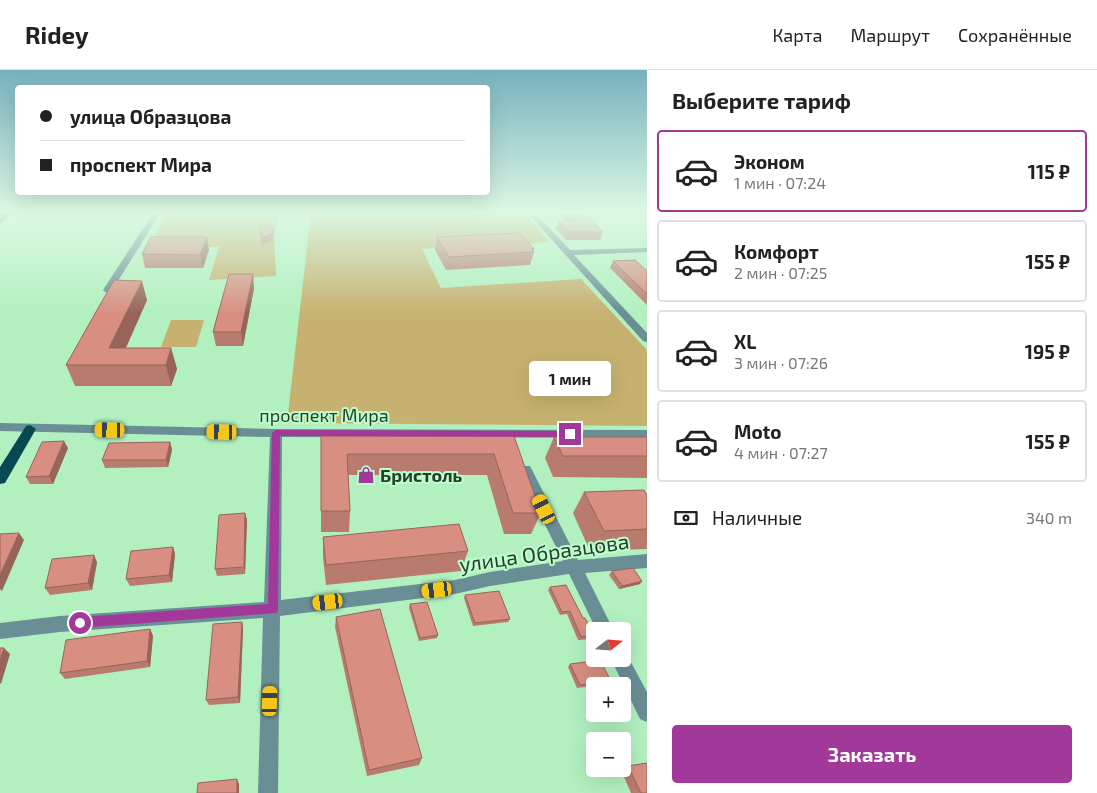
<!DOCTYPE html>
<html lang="ru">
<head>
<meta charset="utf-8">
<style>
	body { margin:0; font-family:"Exo 2",sans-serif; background:#f6f6f6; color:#222; height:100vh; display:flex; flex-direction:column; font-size:19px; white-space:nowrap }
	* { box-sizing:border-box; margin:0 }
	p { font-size:16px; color:#767676 }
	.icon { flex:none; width:28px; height:28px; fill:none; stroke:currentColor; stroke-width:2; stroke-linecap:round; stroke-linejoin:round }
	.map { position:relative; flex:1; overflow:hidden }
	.panel { display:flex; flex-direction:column; background:#fff; width:450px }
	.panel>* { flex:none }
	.top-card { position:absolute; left:15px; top:15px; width:475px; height:110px; border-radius:5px; box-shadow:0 5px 20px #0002; display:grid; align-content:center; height:110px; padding:0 25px; background:#fff }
	.needle { width:32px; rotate:73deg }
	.controls { position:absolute; left:586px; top:552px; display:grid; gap:10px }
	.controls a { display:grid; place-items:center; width:45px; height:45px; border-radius:5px; background:#fff; box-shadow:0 5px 20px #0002; font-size:25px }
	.end { position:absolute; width:22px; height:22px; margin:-11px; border:6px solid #a23899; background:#fff; box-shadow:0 0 0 2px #fff }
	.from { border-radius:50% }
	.bubble { position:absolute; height:35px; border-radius:5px; background:#fff; box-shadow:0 5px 20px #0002; font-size:16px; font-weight:700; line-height:35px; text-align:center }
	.car { position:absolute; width:15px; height:30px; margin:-15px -8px; border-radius:6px; box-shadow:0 0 4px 1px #0007; background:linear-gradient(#f5c518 24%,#345 0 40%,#f5c518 0 76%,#345 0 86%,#f5c518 0) }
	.top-card b { display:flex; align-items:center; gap:18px; height:48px; font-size:19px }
	.top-card b+b { border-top:1px solid #e0e0e0 }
	.top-card i { width:12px; height:12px; background:#222 }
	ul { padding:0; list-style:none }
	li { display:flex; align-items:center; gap:15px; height:82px; margin:0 10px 8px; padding:0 15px; border:2px solid #e0e0e0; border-radius:5px }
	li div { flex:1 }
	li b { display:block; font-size:19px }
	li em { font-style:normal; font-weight:700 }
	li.on { border-color:#a23899 }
	li>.icon { width:45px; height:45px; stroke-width:1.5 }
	h2 { padding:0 25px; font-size:22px; line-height:60px }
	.pay { display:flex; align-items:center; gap:12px; height:55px; padding:0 25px; font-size:19px }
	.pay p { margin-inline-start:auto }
	.action { display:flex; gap:10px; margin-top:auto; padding:10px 25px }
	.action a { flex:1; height:58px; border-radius:5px; background:#a23899; color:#fff; font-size:20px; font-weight:700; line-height:58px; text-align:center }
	header { display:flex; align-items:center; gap:30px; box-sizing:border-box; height:70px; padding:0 25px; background:#fff; border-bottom:1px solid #e0e0e0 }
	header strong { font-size:24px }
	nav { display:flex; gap:28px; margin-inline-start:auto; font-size:18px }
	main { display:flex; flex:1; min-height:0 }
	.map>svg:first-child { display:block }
</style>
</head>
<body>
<header>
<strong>Ridey</strong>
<nav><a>Карта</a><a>Маршрут</a><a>Сохранённые</a></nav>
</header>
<main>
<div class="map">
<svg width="647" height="723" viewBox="0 0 647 723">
	<rect width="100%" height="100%" fill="#b2f0c0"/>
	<g fill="#c7b170">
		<polygon points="168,142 280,142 274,165 276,206 209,210 219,177 149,177"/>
		<polygon points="311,142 523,142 549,172 422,179 441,218 581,209 647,280 647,356 287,353"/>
		<polygon points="171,250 204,250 196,277 161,277"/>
	</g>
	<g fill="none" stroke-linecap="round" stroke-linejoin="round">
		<g fill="#6a8e95" fill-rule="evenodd">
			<polygon points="154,142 161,142 111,222 105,222 103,220"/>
			<polygon points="527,142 534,142 570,180 647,178 647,182 574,185 647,263 647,272 643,271"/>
			<polygon points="0,353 276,359 647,360 647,368 282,367 281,530 455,510 490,502 563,491 518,400 520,396 530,396 578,490 647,484 647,498 585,503 614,561 597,561 569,504 490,516 455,524 280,546 278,723 258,723 263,548 60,562 0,569 0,553 60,546 264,532 270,367 0,361"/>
			<polygon points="622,581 626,583 647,622 647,652 640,649 611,589 622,589"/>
		</g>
		<polygon fill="#064953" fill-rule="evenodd" points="30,355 36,359 5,413 0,414 0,397 26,356"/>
	</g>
	<g fill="#ba7b6f">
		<polygon points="556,142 582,142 603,162 600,170 566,170 556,159 558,151 565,151"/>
		<polygon points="272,155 273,171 270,171 270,173 261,174 260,156"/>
		<polygon points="437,167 534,179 533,181 534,182 530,195 446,200 435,180"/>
		<polygon points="209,180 203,198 145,198 142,184"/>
		<polygon points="613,191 647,201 647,235 610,198"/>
		<polygon points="254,218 243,276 216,276 213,262"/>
		<polygon points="147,230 126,278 171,278 177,299 171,316 75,316 66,295"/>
		<polygon points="321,366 514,366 541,443 531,464 504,464 487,405 348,405 350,441 349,462 321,462"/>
		<polygon points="554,367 647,367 647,408 553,407 545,388"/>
		<polygon points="170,372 172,380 168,397 105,398 102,390"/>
		<polygon points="68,378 53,414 30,414 26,407"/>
		<polygon points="584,422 647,425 647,479 590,481 573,443"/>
		<polygon points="245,443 247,450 245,504 217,506 215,499"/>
		<polygon points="323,467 468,481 461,501 326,515 323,487"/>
		<polygon points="173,477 175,484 172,512 130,516 126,509"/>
		<polygon points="97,492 92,520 50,525 45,518"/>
		<polygon points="612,501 640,514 619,519 609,505"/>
		<polygon points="550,517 583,548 594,565 591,569 578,570 567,544 560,545 548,520"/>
		<polygon points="465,525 510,549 508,552 473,556 464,528"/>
		<polygon points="410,534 438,565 437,568 419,571 409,538"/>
		<polygon points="336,547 422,688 419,695 367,706 335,557"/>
		<polygon points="242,552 243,559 240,633 209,635 206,630"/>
		<polygon points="150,559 153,566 150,597 65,609 60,603"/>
		<polygon points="570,594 611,611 608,614 577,618 568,597"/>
		<polygon points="628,696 647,723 631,723 621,700"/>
	</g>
	<g fill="#97645a">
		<polygon points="3,142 10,142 11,144 0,154 0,145"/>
		<polygon points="207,167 209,180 203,198 200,185"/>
		<polygon points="253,204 254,218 243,276 241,262"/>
		<polygon points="142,211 147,230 118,295 109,278"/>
		<polygon points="171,278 177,299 171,316 166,295"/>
		<polygon points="64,371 68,378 53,414 49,406"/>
		<polygon points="170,372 172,380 168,397 166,390"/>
		<polygon points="245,443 247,450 245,504 244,497"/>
		<polygon points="19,463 24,470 2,521 0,519 0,505"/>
		<polygon points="173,477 175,484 172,512 169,505"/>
		<polygon points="94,485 97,492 92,520 88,513"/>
		<polygon points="642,511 640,514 619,519 622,516"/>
		<polygon points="242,552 243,559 240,633 238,627"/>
		<polygon points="150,559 153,566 150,597 147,591"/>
		<polygon points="4,578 10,584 1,614 0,613 0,590"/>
		<polygon points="237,709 239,714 239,723 237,723"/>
	</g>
	<g fill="#d88f81" stroke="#97645a">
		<polygon points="567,142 582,142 603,162 569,162 558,151 576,150"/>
		<polygon points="272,155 273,164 270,164 270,167 261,167 260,156"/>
		<polygon points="518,163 523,166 534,179 532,179 534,182 449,187 437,167"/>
		<polygon points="151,167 207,167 200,185 142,184"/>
		<polygon points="635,190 647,201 647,224 613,191"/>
		<polygon points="229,204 253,204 241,262 213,262"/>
		<polygon points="114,210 142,211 109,278 171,278 166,295 66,295"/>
		<polygon points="321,366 514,366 541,443 513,443 494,384 347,384 350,441 321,441"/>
		<polygon points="554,367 647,367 647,386 563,386"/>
		<polygon points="64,371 49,406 26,407 42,372"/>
		<polygon points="170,372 166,390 102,390 109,373"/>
		<polygon points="644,420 647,425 647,459 604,461 584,422"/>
		<polygon points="245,443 244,497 215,499 219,445"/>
		<polygon points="459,454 468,481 326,495 323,467"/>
		<polygon points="19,463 0,505 0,464"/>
		<polygon points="173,477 169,505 126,509 131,481"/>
		<polygon points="94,485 88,513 45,518 52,489"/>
		<polygon points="633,498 642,511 622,516 612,501"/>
		<polygon points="566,515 583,548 585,548 594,565 581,567 570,541 562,542 550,517"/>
		<polygon points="499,521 510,549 475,553 465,525"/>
		<polygon points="427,532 438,565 420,568 410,534"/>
		<polygon points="380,539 422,688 369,700 336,547"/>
		<polygon points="242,552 238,627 206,630 213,554"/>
		<polygon points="150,559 147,591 60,603 66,570"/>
		<polygon points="0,578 4,578 0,590"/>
		<polygon points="600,590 611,611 580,615 570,594"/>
		<polygon points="647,693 647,723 641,723 628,696"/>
		<polygon points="237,709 237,723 197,723 198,713"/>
	</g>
	<linearGradient id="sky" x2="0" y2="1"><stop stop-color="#77b1be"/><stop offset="0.58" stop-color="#dcf8e3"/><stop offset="1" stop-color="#dcf8e3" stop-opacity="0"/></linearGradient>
	<rect width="647" height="244" fill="url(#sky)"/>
	<polygon fill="#a23899" points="276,360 570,361 574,364 570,367 280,366 278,539 277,543 80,558 76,556 74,553 76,549 80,547 268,534 272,363"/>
	<defs>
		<g id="shop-bare" transform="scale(1.35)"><path d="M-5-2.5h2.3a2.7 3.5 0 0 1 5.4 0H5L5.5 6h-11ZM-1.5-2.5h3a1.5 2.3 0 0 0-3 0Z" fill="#a23899" stroke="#bffecd" stroke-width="2.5" paint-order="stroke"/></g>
	</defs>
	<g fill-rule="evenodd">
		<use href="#shop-bare" x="366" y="405"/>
	</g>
	<g text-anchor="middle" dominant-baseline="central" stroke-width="4" stroke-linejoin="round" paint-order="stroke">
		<g font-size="18" fill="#253f2c" stroke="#bffecd">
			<text x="324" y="345">проспект Мира</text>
		</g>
		<g font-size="18" font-weight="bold" fill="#253f2c" stroke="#bffecd" text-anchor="start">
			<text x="380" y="405">Бристоль</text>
		</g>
		<g font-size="21" fill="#253f2c" stroke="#bffecd">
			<text transform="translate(544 482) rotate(-8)">улица Образцова</text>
		</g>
	</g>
</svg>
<div class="controls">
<a><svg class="needle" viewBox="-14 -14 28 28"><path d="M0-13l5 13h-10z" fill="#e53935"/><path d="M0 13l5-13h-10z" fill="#767676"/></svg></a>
<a>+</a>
<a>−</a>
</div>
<i class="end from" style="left:80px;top:553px"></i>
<i class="end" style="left:570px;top:364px"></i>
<div class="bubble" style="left:529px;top:291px;width:82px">1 мин</div>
<i class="car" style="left:110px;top:360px;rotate:271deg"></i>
<i class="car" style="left:222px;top:362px;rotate:271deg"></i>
<i class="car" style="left:544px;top:439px;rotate:334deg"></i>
<i class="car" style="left:437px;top:520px;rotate:263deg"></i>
<i class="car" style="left:328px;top:532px;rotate:263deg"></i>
<i class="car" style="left:270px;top:631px;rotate:2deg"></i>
<div class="top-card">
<b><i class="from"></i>улица Образцова</b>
<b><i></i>проспект Мира</b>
</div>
</div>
<section class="panel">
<h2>Выберите тариф</h2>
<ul>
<li class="on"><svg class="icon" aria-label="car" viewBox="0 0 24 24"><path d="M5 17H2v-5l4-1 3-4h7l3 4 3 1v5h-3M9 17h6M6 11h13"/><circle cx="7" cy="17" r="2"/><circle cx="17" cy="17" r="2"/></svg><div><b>Эконом</b><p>1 мин · 07:24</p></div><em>115 ₽</em></li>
<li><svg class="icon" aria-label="car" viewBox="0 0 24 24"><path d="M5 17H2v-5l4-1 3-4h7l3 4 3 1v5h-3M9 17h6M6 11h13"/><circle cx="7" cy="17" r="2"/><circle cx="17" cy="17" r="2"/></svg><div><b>Комфорт</b><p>2 мин · 07:25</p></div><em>155 ₽</em></li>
<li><svg class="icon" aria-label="car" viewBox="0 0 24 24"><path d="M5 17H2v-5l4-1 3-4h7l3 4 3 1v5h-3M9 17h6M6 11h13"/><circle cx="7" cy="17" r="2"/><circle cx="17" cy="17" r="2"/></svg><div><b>XL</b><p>3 мин · 07:26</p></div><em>195 ₽</em></li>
<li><svg class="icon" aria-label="car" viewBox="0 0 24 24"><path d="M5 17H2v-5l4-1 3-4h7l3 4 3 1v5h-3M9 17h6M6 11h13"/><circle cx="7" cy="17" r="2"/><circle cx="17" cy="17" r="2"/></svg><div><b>Moto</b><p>4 мин · 07:27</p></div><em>155 ₽</em></li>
</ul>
<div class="pay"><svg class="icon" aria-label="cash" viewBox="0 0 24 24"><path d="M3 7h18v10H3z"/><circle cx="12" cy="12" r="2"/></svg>Наличные<p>340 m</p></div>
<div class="action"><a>Заказать</a></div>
</section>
</main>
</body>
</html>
